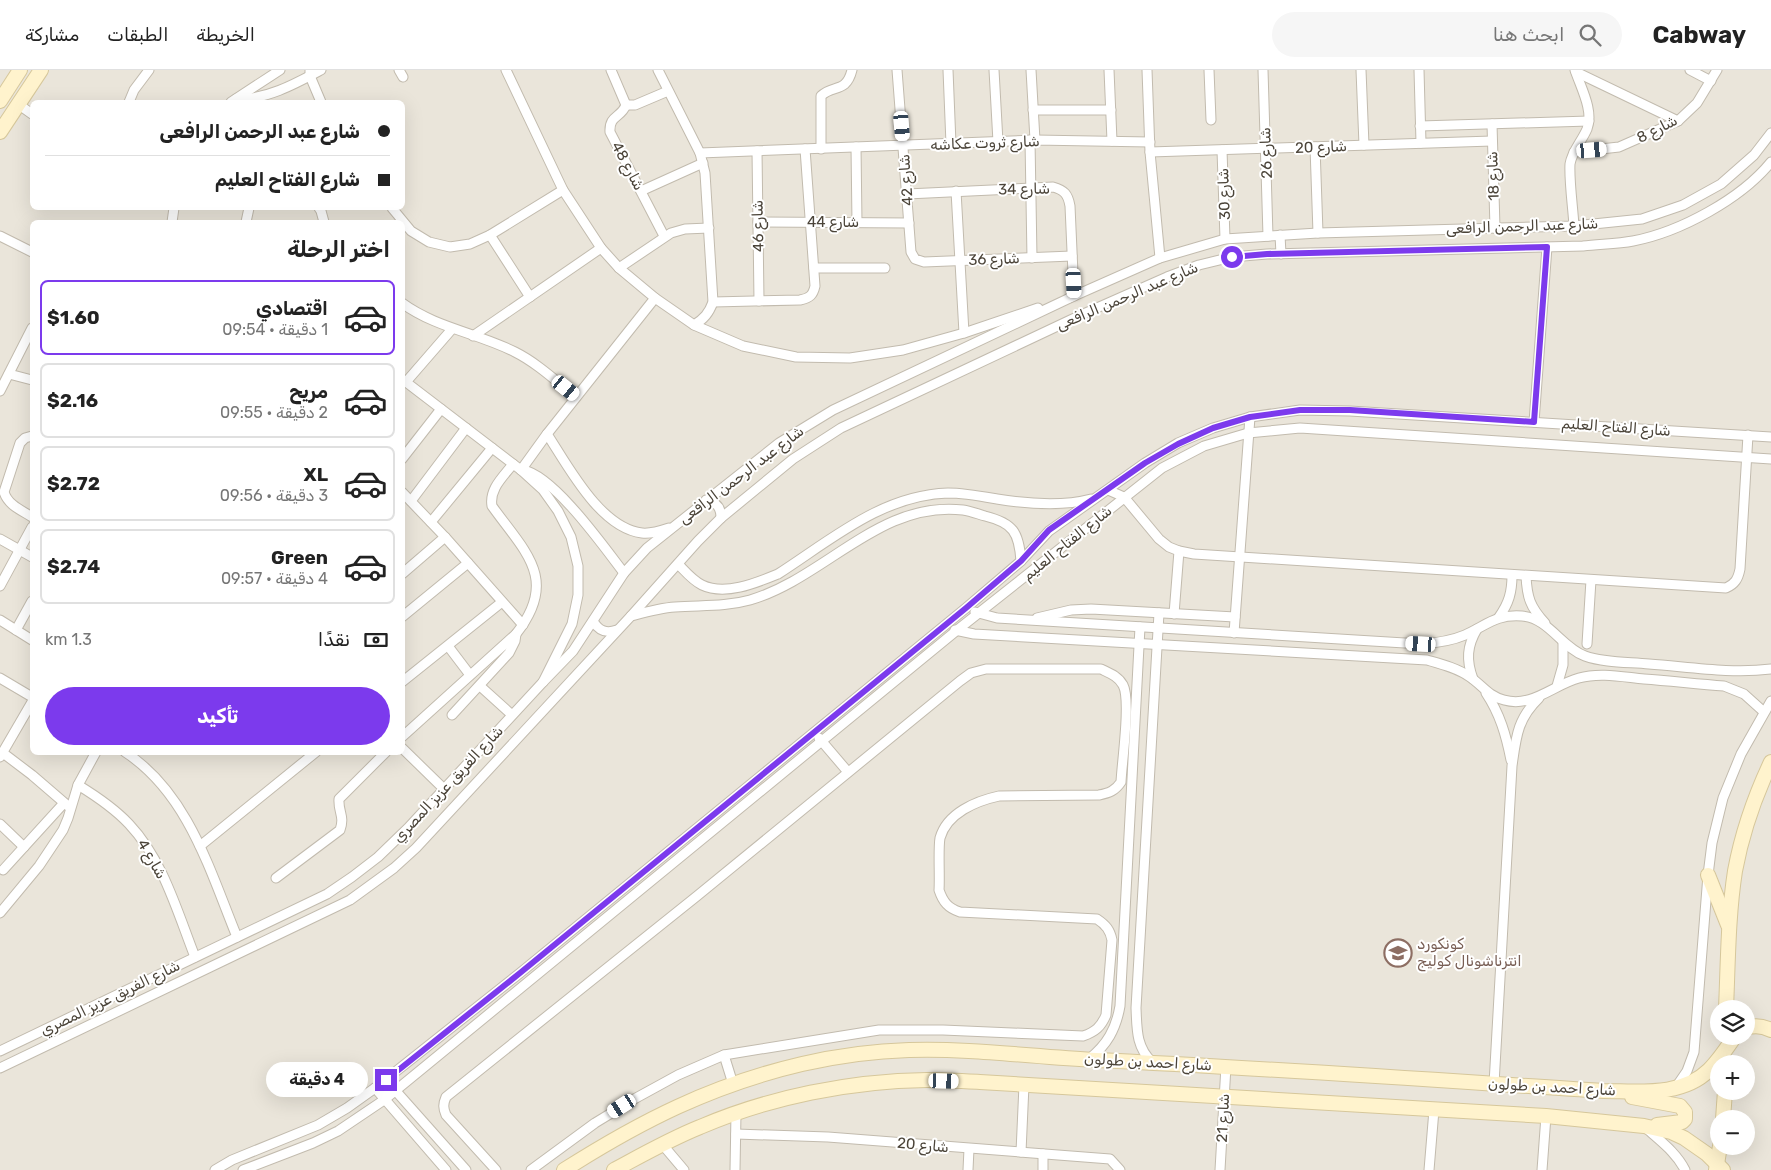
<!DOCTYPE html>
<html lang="ar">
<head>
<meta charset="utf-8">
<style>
	body { margin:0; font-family:Rubik,"Noto Naskh Arabic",sans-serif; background:#f6f6f6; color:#222; direction:rtl; height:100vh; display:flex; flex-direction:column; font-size:19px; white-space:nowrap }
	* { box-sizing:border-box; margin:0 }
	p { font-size:16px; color:#767676 }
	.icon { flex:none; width:28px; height:28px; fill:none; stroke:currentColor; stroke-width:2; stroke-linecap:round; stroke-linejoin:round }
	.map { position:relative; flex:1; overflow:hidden; direction:ltr }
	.details { position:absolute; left:30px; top:150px; width:375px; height:535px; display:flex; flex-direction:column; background:#fff; border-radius:8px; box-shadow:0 5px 20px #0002; direction:rtl }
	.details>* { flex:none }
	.guide { position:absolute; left:30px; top:30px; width:375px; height:110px; border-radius:8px; box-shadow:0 5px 20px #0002; direction:rtl; display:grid; align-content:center; height:110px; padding:0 15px; background:#fff }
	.tools { position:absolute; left:1710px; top:930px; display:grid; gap:10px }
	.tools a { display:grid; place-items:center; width:45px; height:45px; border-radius:50%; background:#fff; box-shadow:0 5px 20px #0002; font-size:25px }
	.end { position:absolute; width:22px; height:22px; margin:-11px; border:6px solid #7c3aed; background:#fff; box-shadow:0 0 0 2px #fff }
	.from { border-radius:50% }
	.bubble { position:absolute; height:35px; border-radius:18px; background:#fff; box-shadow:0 5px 20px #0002; font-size:16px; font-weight:700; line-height:35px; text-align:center; direction:rtl }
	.car { position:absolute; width:15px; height:30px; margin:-15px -8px; border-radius:6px; box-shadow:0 0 4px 1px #0007; background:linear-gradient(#fff 24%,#345 0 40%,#fff 0 76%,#345 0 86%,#fff 0) }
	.guide b { display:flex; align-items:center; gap:18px; height:48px; font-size:19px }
	.guide b+b { border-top:1px solid #e0e0e0 }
	.guide i { width:12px; height:12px; background:#222 }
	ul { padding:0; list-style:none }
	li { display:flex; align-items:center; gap:15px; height:75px; margin:0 10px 8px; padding:0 5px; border:2px solid #e0e0e0; border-radius:8px }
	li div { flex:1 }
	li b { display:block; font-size:19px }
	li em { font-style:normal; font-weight:700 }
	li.selected { border-color:#7c3aed }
	li>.icon { width:45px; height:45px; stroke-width:1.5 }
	h2 { padding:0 15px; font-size:22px; line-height:60px }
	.pay { display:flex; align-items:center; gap:12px; height:55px; padding:0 15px; font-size:19px }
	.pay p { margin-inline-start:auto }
	.action { display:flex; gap:10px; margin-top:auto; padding:10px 15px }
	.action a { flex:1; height:58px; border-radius:30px; background:#7c3aed; color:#fff; font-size:20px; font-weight:700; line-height:58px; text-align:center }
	header { display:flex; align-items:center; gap:30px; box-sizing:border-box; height:70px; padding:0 25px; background:#fff; border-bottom:1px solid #e0e0e0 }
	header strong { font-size:24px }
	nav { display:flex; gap:28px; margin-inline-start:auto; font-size:18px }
	.search { width:350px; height:45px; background:#f6f6f6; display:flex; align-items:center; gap:12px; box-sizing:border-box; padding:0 18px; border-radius:28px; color:#767676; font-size:19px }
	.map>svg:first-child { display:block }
</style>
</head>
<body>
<header>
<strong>Cabway</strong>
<div class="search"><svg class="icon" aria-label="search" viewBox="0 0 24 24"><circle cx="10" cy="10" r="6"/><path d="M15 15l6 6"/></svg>ابحث هنا</div>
<nav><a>الخريطة</a><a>الطبقات</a><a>مشاركة</a></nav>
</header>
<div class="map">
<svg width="1771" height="1100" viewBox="0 0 1771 1100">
	<rect width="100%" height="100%" fill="#f6f3ec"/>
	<path fill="#eae5da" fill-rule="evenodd" d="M0 0H1771V1100H0ZM32 32H402V138H32ZM32 152H402V682H32ZM1719 939H1746V966H1719ZM1719 994H1746V1021H1719ZM1719 1049H1746V1076H1719Z"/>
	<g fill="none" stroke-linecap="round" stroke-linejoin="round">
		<g stroke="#c2bbae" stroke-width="11">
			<g id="street">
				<polyline points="310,0 310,6 321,32"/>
				<polyline points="399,0 403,7"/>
				<polyline points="506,0 563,120 601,178 619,198 655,228 694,255 743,276 796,287 850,288 903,280 964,263 1038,238"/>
				<path d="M611 0 626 35C621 48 609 45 610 62L664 166"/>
				<path d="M658 0 700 83 705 103 713 232C709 243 704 249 694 255"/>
				<polyline points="897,0 911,182 915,189 924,192 1072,186"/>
				<polyline points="948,0 951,74"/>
				<polyline points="994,0 998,72"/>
				<polyline points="1031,0 1035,70"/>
				<polyline points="1109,0 1112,71"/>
				<polyline points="1147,0 1150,82 1160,188"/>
				<polyline points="1209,0 1211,50"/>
				<polyline points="1263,0 1268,166"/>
				<polyline points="1361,0 1364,75"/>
				<polyline points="1419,0 1421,73"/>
				<polyline points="1690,0 1711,11"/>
				<polyline points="1576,2 1678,51"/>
				<path d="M236 29C266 30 295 14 321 0"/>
				<polyline points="129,32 134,20 149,0"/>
				<polyline points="231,32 280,0"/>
				<polyline points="18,34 32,44"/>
				<polyline points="626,35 635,35 668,21"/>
				<polyline points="1033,40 1111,40"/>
				<polyline points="1492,54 1495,158"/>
				<polyline points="1420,56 1589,51"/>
				<polyline points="1030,70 1032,188"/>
				<polyline points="856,77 857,153"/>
				<polyline points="1315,77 1318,163"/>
				<path d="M821 79V26C833 14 846 24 852 0"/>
				<polyline points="1222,80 1225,169"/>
				<polyline points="757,81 759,231"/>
				<polyline points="1150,82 1492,71"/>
				<polyline points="1574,82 1619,77 1678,51 1697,33 1717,0"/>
				<polyline points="700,83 1035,70 1150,72"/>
				<polyline points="641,121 703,93"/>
				<polyline points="956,121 964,263"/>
				<path d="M907 124 1053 117C1064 120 1068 124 1070 136L1074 226 1069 228"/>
				<polyline points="319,138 321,141 324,152"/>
				<polyline points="392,138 411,161 429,172 450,177 470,174 490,165 563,120"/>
				<polyline points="172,152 174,138"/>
				<polyline points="246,152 249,138"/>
				<polyline points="758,152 909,153"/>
				<path d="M1574 156C1573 138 1569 111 1570 94 1572 81 1582 71 1587 59 1594 41 1581 18 1575 0"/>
				<polyline points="490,165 530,227"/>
				<polyline points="1280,165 1281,184"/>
				<polyline points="0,166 32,182"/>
				<polyline points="619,198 671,163 685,159 709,158"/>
				<polyline points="814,198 885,198"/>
				<path d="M713 232 800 230C810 228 813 225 815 216L805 79"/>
				<path d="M402 233C436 258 478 263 515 282 537 293 556 311 576 327"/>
				<polyline points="473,266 601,178"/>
				<polyline points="9,304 32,310"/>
				<polyline points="406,312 452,259"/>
				<polyline points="0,321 32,258"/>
				<polyline points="1534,352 1547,177"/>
				<path d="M547 364C568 396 600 458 642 463 651 464 660 461 669 458"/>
				<path d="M32 366 25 368 20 373 4 422C8 435 21 440 32 447"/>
				<polyline points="402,389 441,339"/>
				<polyline points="521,400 547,364 655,228"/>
				<path d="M523 400C554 406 604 477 624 503"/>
				<path d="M1108 420 1124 427 1159 469 1169 477 1179 481 1194 484 1726 518C1735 514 1738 509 1740 499L1748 365"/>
				<polyline points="402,422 445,467 523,555"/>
				<path d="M706 430C717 432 721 438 721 448"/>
				<polyline points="411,431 466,358"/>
				<polyline points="431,452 492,378"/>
				<polyline points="0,469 32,487"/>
				<path d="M678 494C685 501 692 510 702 515 725 526 756 513 778 504 831 470 882 425 948 423 964 423 980 426 997 429 1028 434 1061 437 1091 429"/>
				<polyline points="402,504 445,467"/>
				<path d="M1526 506C1527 527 1530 537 1545 553"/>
				<polyline points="0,516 32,457"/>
				<path d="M975 542 997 548 1421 574C1436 573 1451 571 1465 565 1487 555 1496 544 1522 546 1549 548 1561 577 1585 586 1605 593 1628 592 1649 594 1690 597 1731 604 1771 599"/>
				<polyline points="1174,544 1179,481"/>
				<path d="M631 546C646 542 660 538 675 537 701 535 725 537 750 530 825 508 880 430 963 440 970 441 978 444 985 446 1013 453 1019 462 1021 491"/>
				<polyline points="402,547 468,493"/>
				<path d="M1499 547C1509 533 1512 522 1512 505"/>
				<polyline points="1037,548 1071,540 1091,539 1235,547"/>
				<polyline points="0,550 32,570"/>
				<path d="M593 551C599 561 606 564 617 560"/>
				<polyline points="16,560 32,531"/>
				<path d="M955 560 974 564 1427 590C1441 594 1457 598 1470 607 1482 615 1488 626 1504 630 1532 638 1553 615 1579 608 1600 602 1623 607 1644 609 1671 611 1697 614 1724 616L1744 624 1764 642"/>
				<polyline points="1234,563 1250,347"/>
				<polyline points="1587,574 1591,510"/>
				<polyline points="448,576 470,605"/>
				<polyline points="0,608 32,627"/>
				<path d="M1473 609C1466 590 1467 576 1477 559"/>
				<polyline points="402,612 502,532"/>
				<polyline points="543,612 573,581 624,503 647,478 779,373 833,340 1074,226 1160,188 1225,169 1318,163 1574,156 1642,149 1683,135 1721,114 1754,85 1771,63"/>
				<polyline points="480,616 512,645"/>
				<polyline points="1557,616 1563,595 1563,573"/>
				<path d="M1486 623C1500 644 1506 665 1511 690"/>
				<polyline points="452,645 509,583 515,571 516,564"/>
				<path d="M402 667 516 564C560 509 524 481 492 436 489 419 503 407 513 394"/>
				<polyline points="819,668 848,702"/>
				<polyline points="402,678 444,719"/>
				<path d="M125 682C188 723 210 801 237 867"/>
				<polyline points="3,683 32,705 68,736"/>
				<polyline points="0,687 32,632"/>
				<path d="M78 715C96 726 114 738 129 754 163 790 177 841 195 887"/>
				<polyline points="0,754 24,777"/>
				<polyline points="200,776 316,682"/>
				<polyline points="3,800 64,733"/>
				<path d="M276 808 340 760C345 746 338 742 339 729L386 682"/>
				<polyline points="0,843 39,796 63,760 68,748 78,715 96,682"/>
				<polyline points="0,981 327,824 352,807 378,787 408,758 543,612 572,554 578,525 578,496 571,467 558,441 543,420 521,400 402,309"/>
				<polyline points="724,985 733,1014"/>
				<path d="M1089 989C1107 975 1116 959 1120 936L1140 557"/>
				<path d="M1152 992C1136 977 1137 959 1136 938L1159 543"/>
				<path d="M0 998 350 830 394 798 416 778 631 546 698 471 721 448 793 389 841 358 1081 245 1167 207 1199 195 1232 187 1267 184 1583 176C1599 174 1617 174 1633 171 1680 162 1741 129 1771 92"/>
				<polyline points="386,1010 466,1100"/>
				<path d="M1494 1014 1512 696C1516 668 1517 649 1539 628"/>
				<polyline points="1676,1017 1687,1001 1694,982 1708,805 1712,773 1723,728 1741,684 1771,631"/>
				<polyline points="375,1018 446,1100"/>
				<path d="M1646 1058C1660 1071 1676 1082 1685 1100"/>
				<polyline points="736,1064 828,1067 1110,1089 1120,1100"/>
				<polyline points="662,1074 684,1100"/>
				<polyline points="1021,1082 1024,1015"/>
				<polyline points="215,1100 232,1090 318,1055 347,1038 375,1018 520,903 966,538 1021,491 1049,461 1145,393 1178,373 1213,358 1250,347 1300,340 1350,341 1771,367"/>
				<polyline points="243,1100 313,1073 338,1061 384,1030 956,561 1162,398 1204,376 1248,363 1300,358 1771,389"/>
				<path d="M496 1100 446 1045C443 1038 443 1034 446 1027L697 826 960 611 971 603 986 599H1101C1109 603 1118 606 1123 615 1131 630 1122 691 1121 712 1115 721 1109 723 1099 725L999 726C976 731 947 743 940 768 938 779 940 807 939 820 943 832 948 838 960 842L1097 849C1106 855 1110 860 1112 870L1106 945C1101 957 1095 962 1083 966L943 960H879L724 985 678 1005 636 1028 595 1053 531 1100"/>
				<polyline points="735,1100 736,1043"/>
				<polyline points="968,1100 969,1079"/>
				<polyline points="1043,1100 1043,1084"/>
				<polyline points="1220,1100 1226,996"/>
				<polyline points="1429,1100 1434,1040"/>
				<polyline points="1542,1100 1546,1046"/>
			</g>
		</g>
		<g stroke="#d6c79b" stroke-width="16">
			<g id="secondary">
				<polyline points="0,31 20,0"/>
				<polyline points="0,62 41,0"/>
				<polyline points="1708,805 1728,855"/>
				<path d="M1726 939C1728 893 1728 846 1735 801 1742 763 1755 726 1771 692"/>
				<path d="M1746 958C1754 955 1763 956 1771 960"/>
				<polyline points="1632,1027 1680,1036 1685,1042 1685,1049 1682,1052 1657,1055"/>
				<polyline points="1723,1049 1725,1021"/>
				<path d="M564 1100C641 1051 712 1015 802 994 837 986 873 981 909 980 971 978 1033 987 1096 990 1265 998 1434 1010 1604 1021 1638 1021 1682 1027 1709 1000 1719 990 1727 978 1735 966"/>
				<path d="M614 1100C642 1085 670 1069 700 1057 770 1027 850 1011 927 1010 945 1010 962 1011 980 1012L1546 1046 1644 1056 1671 1062 1684 1068 1707 1084 1723 1100"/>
				<polyline points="1716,1100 1720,1076"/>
			</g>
		</g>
		<use href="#street" stroke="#fff" stroke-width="9"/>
		<use href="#secondary" stroke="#fff3cd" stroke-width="14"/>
	</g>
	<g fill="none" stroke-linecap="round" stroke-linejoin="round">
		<polyline stroke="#7c3aed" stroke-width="6" points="386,1010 520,903 966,538 1021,491 1049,460 1145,393 1178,374 1213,358 1250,347 1300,340 1350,340 1534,352 1547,177 1267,184 1232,187"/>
	</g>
	<defs>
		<g id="school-ring" transform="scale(1.4375)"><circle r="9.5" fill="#fff" stroke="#8d6e63" stroke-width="1.5"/><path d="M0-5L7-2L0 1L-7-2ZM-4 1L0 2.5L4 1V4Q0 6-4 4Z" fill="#8d6e63"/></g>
	</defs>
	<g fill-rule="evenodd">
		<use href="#school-ring" x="1398" y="883"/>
	</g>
	<g text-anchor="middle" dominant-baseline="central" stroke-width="4" stroke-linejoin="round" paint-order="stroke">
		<g font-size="15" fill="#4b4439" stroke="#fff">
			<text transform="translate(1657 59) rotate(-27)">شارع 8</text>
			<text transform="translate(985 73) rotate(-2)">شارع ثروت عكاشه</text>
			<text transform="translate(1321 77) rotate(-2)">شارع 20</text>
			<text transform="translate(1266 83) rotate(-92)">شارع 26</text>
			<text transform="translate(628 96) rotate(62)">شارع 48</text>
			<text transform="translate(1493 106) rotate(-92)">شارع 18</text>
			<text transform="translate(906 110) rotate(-94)">شارع 42</text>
			<text transform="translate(1024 119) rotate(-1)">شارع 34</text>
			<text transform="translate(1224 124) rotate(-92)">شارع 30</text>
			<text x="833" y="152">شارع 44</text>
			<text transform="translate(758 156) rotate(-91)">شارع 46</text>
			<text transform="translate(1522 156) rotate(-2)">شارع عبد الرحمن الرافعى</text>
			<text transform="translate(994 189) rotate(-2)">شارع 36</text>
			<text transform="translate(1127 226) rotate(-23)">شارع عبد الرحمن الرافعى</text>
			<text transform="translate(1616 357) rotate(4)">شارع الفتاح العليم</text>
			<text transform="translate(741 405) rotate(-37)">شارع عبد الرحمن الرافعى</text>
			<text transform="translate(1067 473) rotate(-39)">شارع الفتاح العليم</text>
			<text transform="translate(448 714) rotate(-47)">شارع الفريق عزيز المصري</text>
			<text transform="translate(152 789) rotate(60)">شارع 4</text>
			<text transform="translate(110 928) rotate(-26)">شارع الفريق عزيز المصري</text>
			<text transform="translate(1148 992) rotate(3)">شارع احمد بن طولون</text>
			<text transform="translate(1552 1017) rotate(3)">شارع احمد بن طولون</text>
			<text transform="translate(1223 1048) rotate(-87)">شارع 21</text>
			<text transform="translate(923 1075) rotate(5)">شارع 20</text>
		</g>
		<g font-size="15" fill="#785e54" stroke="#fff" text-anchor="start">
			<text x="1417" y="874">كونكورد<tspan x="1417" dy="17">انترناشونال كوليج</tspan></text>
		</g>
	</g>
</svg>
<div class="tools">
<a><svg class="icon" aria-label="layers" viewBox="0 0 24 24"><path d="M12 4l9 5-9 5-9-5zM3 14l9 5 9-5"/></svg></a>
<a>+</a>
<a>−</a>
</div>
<i class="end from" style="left:1232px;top:187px"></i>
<i class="end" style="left:386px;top:1010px"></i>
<div class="bubble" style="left:266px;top:992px;width:102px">4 دقيقة</div>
<i class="car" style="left:902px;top:56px;rotate:175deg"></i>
<i class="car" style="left:1592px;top:80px;rotate:85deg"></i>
<i class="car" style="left:1074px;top:213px;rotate:177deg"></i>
<i class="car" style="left:566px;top:318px;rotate:129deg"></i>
<i class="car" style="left:1421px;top:574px;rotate:273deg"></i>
<i class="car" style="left:944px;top:1011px;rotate:92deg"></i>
<i class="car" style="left:622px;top:1036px;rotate:238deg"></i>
<div class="guide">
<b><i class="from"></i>شارع عبد الرحمن الرافعى</b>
<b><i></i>شارع الفتاح العليم</b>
</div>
<section class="details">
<h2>اختر الرحلة</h2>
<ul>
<li class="selected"><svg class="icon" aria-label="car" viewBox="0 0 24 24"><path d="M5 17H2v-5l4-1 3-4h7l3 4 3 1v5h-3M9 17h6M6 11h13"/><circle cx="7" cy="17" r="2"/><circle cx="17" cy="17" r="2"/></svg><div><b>اقتصادي</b><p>1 دقيقة · 09:54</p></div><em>$1.60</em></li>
<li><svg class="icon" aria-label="car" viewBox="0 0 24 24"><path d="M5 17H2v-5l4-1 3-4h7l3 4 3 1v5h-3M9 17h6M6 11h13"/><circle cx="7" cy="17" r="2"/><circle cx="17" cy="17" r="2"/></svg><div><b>مريح</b><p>2 دقيقة · 09:55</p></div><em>$2.16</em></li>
<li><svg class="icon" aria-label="car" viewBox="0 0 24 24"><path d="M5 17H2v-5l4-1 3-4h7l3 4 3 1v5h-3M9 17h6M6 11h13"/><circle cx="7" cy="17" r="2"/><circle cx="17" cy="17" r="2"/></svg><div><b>XL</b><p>3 دقيقة · 09:56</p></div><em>$2.72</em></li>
<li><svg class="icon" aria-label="car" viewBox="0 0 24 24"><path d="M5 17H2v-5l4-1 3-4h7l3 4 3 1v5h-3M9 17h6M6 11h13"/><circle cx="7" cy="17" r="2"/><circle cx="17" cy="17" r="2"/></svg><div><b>Green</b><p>4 دقيقة · 09:57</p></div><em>$2.74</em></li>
</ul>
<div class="pay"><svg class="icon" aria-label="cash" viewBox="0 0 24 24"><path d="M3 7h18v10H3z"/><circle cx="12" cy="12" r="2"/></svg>نقدًا<p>1.3 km</p></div>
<div class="action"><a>تأكيد</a></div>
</section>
</div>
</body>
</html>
